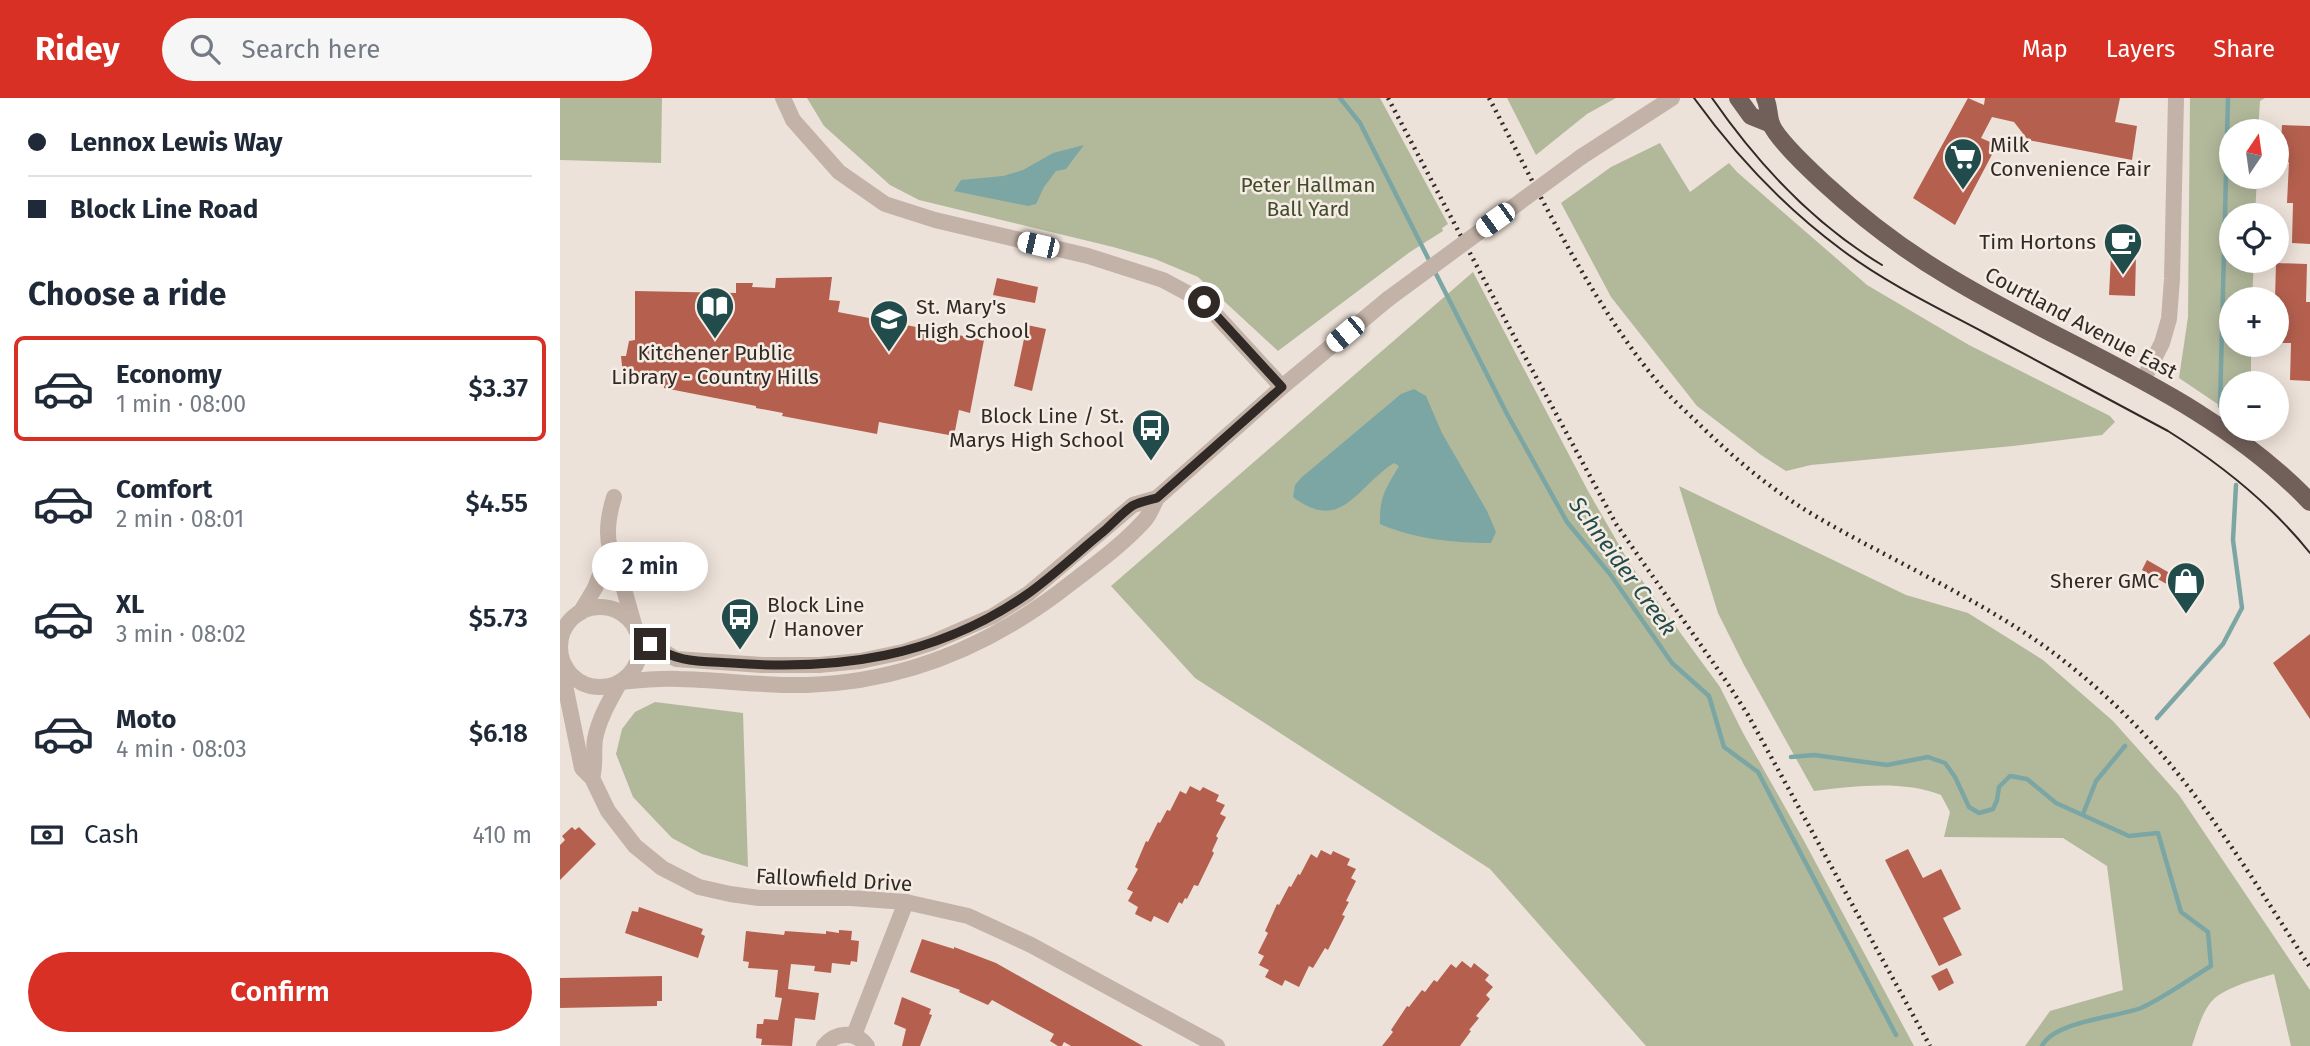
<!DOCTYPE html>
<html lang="en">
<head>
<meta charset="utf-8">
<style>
	body { margin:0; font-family:"Fira Sans",sans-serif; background:#f6f6f7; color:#1f2937; height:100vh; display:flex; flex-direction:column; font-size:26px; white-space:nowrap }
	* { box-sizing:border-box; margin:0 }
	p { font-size:23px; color:#747a83 }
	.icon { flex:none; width:38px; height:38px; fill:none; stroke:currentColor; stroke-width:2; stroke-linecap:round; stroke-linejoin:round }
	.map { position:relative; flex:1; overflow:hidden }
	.details { display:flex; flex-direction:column; background:#fff; width:560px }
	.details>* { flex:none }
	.guide { display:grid; align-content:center; height:154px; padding:0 28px; background:#fff }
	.needle { width:46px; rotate:13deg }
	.tools { position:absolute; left:1659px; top:21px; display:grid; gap:14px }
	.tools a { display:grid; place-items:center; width:70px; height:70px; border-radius:50%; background:#fff; box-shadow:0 4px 18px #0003; font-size:35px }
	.end { position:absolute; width:32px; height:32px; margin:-16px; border:9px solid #312926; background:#fff; box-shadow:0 0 0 4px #fff }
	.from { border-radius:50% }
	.bubble { position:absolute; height:49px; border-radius:24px; background:#fff; box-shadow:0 4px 18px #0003; font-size:23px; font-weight:600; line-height:49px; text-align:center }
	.car { position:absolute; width:21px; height:42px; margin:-21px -10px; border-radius:9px; box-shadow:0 0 5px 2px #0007; background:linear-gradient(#fff 24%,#345 0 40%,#fff 0 76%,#345 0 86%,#fff 0) }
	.guide b { display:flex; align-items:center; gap:24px; height:66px; font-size:26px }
	.guide b+b { border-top:2px solid #e0e1e3 }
	.guide i { width:18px; height:18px; background:#1f2937 }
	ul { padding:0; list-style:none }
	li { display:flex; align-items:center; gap:21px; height:105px; margin:0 14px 10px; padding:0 14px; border:4px solid transparent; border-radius:10px }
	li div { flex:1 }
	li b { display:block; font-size:26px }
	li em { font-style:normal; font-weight:600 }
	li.active { border-color:#d93025 }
	li>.icon { width:63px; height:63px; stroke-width:1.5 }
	h2 { padding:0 28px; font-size:32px; line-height:84px }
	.pay { display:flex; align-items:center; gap:18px; height:77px; padding:0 28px; font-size:26px }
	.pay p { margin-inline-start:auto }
	.action { display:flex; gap:14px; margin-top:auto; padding:14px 28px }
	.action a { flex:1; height:80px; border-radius:42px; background:#d93025; color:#fff; font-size:28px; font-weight:600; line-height:80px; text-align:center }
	header { display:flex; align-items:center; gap:42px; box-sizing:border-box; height:98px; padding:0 35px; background:#d93025; color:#fff }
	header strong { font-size:33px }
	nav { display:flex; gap:38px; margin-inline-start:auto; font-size:24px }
	.search { width:490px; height:63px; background:#f6f6f7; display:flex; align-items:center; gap:18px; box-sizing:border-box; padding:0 24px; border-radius:38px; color:#747a83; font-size:26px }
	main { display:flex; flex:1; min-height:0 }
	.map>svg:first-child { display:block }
</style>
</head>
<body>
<header>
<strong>Ridey</strong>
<div class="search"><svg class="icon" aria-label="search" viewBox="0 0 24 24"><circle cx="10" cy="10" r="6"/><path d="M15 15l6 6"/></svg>Search here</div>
<nav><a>Map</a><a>Layers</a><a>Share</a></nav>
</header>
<main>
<section class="details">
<div class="guide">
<b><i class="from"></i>Lennox Lewis Way</b>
<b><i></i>Block Line Road</b>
</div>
<h2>Choose a ride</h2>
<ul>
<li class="active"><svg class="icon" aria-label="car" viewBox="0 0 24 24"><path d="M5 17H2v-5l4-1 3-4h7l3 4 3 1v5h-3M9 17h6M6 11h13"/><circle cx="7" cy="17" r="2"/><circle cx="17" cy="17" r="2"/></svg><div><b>Economy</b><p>1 min · 08:00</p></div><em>$3.37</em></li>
<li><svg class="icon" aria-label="car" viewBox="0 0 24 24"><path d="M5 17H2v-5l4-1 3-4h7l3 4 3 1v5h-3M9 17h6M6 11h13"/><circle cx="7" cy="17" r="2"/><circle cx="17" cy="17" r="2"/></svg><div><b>Comfort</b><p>2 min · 08:01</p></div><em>$4.55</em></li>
<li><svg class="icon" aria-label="car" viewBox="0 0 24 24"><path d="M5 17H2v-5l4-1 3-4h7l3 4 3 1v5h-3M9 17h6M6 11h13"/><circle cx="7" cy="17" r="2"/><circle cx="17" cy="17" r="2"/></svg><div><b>XL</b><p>3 min · 08:02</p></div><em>$5.73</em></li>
<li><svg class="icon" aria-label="car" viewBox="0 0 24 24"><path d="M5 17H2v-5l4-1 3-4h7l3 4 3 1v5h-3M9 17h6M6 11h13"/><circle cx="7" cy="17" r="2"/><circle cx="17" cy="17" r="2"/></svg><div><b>Moto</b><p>4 min · 08:03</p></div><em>$6.18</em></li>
</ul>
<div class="pay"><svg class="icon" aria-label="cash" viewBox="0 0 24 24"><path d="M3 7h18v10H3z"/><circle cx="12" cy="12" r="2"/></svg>Cash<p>410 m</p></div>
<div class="action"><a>Confirm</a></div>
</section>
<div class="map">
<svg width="1750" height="948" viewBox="0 0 1750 948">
	<rect width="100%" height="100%" fill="#ede2d9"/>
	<g fill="#b2b99b">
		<polygon points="0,0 102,0 101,65 0,62"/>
		<polygon points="247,0 820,0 888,126 882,130 883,133 850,154 718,253 638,179 595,161 553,149 359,102 330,87 264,28"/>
		<polygon points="947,0 1056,0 1027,16 976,57"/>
		<polygon points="1630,0 1705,0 1700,3 1698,33 1671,33 1671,79 1697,79 1695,117 1671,117 1671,163 1694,163 1692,201 1671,201 1671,247 1691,247 1691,285 1671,285 1671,315 1619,280 1628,219"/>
		<polygon points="1100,45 1130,94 1169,65 1177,74 1307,187 1409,247 1550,318 1555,324 1542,337 1453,348 1251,367 1226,373 1201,357 1137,308 1051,199 1001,105 1051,69"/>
		<polygon points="913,174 1028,393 1070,466 1160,589 1183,635 1243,741 1354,948 1086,948 930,771 635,580 551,488"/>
		<path d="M1119 388 1346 497 1408 515 1483 562 1553 623 1619 697 1750 892V948H1731L1714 876C1696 881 1666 889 1653 902 1643 911 1636 936 1632 948H1465L1490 913 1563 892 1547 768 1503 740 1384 739 1390 714 1381 697C1343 682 1295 688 1254 693L1184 567 1158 515Z"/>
		<polygon points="95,604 183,615 188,769 142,756 112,740 73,699 56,656 62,631 75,614"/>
	</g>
	<g fill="#7ca6a4">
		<polygon points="524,47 506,71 496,73 484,89 476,106 468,108 394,93 401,82 443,78 463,72 493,55"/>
		<path d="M854 291 866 298 882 335 927 413 936 434 931 445C895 445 853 441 820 426 819 399 826 390 839 368L834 365C796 389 782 436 733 399L735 387 742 379 841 296Z"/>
	</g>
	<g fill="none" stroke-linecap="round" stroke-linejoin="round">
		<g stroke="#7ca6a4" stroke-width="4.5">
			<polyline points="780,0 800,25 870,164"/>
			<polyline points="874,172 947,316 1007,424 1050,476 1112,565 1149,598 1164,649 1198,674 1336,937"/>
			<polyline points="1660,308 1668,0"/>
			<polyline points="1597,620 1663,546 1682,510 1673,442 1676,387"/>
			<path d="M1231 659 1254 657 1327 667 1368 659 1385 665 1395 679 1409 709 1419 715 1433 711 1437 702 1439 689 1450 678 1467 681 1496 705 1569 738 1598 735 1621 814 1648 834 1651 868C1631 880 1602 901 1581 910 1558 919 1494 923 1482 948"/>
			<polyline points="1523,716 1536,683 1565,648"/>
		</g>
	</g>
	<g fill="#b5604f">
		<polygon points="1408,0 1424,7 1425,0 1560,0 1555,24 1577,28 1572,62 1468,42 1454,24 1432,19 1421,40 1437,47 1395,127 1353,100"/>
		<polygon points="1722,27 1750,28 1750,146 1732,145 1733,105 1727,105 1729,64 1720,64"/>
		<polygon points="1551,157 1576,158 1575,198 1549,197"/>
		<polygon points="1716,165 1747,166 1746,204 1750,204 1750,283 1730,282 1731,245 1721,245 1722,204 1715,201"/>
		<polygon points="272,179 269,202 280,203 278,214 424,242 410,315 399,312 394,338 319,324 317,336 222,318 223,315 196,310 196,308 104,290 104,285 63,277 61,258 66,258 69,243 75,242 75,193 176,195 176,185 193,185 192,189 215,190 216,180"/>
		<polygon points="437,180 478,189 475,205 433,197"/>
		<polygon points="467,227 486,231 472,293 454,288"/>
		<polygon points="1587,462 1615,478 1610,488 1582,472"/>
		<polygon points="1750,536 1750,621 1713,565"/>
		<polygon points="630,688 640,693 643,689 659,697 656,703 665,707 660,716 666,719 656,738 658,740 652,753 654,755 638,788 634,787 627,801 625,800 622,806 619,804 608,825 594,818 591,824 575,816 578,809 568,803 573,794 567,791 578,771 575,769 586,743 588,744 598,724 600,725 607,712 610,713 620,693 626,696"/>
		<polygon points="12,729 15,732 19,729 36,746 0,782 0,747 5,742 2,738"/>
		<polygon points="1348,751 1363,780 1381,771 1401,811 1383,820 1402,857 1379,868 1325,762"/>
		<polygon points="761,752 771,757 773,753 790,761 787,767 796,771 791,780 796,783 786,803 789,804 782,817 785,818 768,852 765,850 753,870 749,868 739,889 725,882 722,888 705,879 709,872 699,867 704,858 698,855 708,835 705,833 717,806 719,807 729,788 731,789 738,776 740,777 751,756 757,760"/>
		<polygon points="79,809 143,831 141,836 145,838 138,860 65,835 72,813 78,814"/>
		<polygon points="279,832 292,833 291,842 299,843 297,864 291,863 290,867 272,865 271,875 254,873 255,868 231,866 228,891 259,895 255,922 235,920 232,948 201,947 202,941 196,940 197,926 203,926 204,921 218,922 222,900 215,899 218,872 188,870 189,864 183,863 186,833 224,837 225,833 266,836 266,833 279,835"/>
		<polygon points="362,841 394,851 394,849 436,865 583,948 511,948 504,944 502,948 498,948 490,943 494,936 432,902 428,907 399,894 400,892 350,874"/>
		<polygon points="902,863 911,870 914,865 929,877 925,882 933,889 926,897 930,901 916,918 919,920 909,932 911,933 900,948 822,948 833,934 831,932 847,908 849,909 862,892 865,894 874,882 877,884 891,866 896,870"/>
		<polygon points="1387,870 1394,885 1379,893 1371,878"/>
		<polygon points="102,878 102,903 97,903 97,908 0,910 0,880"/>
		<polygon points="342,899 371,911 369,916 372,917 360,948 342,948 346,931 334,926"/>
	</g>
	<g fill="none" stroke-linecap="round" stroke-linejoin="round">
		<g stroke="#c3b2a7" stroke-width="16">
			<polyline points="223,0 233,22 279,74 325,106 375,122 528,158 603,182 644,204 722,289"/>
			<polyline points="1021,59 1112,0"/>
			<polyline points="1583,282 1602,245 1609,221 1612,181 1616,0"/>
			<path d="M54 399C48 419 43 445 56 463L75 530 91 546 116 561 202 567H259L300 563 343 554 371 545 433 518 468 496 573 407 597 400"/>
			<circle cx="40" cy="549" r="40"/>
			<polyline points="20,515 35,490 49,454"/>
			<polyline points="6,570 5,587 22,670 32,680 48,713 75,748 102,770 139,789 170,796 199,800 291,800 346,804 408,818 471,847 657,948"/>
			<path d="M60 584C80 582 99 580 119 581 161 582 204 588 247 587 346 584 434 546 511 485 536 466 563 446 584 423 590 417 593 407 597 400L722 289 828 201"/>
			<path d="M32 680C36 667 33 655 35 641 39 620 50 602 60 584"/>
			<polyline points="294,937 346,804"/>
			<path d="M264 948C276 934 295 932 307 948"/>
		</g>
		<g stroke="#715f59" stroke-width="18">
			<polyline points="1178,0 1191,18 1211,26"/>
			<path d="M1205 0C1209 8 1208 17 1211 26 1217 41 1251 73 1264 85 1303 121 1345 153 1391 180 1512 253 1651 300 1750 404"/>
		</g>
		<g stroke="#312926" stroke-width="2">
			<path d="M1134 0C1176 58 1225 110 1282 152 1326 185 1376 209 1425 235 1486 268 1547 300 1608 333 1662 367 1710 405 1750 455"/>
			<path d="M1152 0C1197 65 1254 126 1322 167"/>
		</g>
		<g stroke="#312926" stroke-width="4.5" stroke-dasharray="2 5" stroke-linecap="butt">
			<polyline points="828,0 957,244 1056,426 1166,583 1188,617 1370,948"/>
			<path d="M929 0C981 98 1033 210 1106 294 1117 306 1130 317 1141 328 1177 363 1213 393 1257 419 1334 464 1418 500 1491 553 1530 582 1567 616 1599 653 1656 719 1702 796 1750 869"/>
		</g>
		<polyline stroke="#c3b2a7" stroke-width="16" points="828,201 1021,59"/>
	</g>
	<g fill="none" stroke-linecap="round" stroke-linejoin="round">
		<path stroke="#312926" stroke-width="9" d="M90 546C117 565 140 563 172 565 278 573 376 559 466 497 493 478 518 454 544 433 553 425 562 415 572 408 579 404 589 402 597 400L722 289 644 204"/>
	</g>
	<defs>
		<g id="supermarket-pin" transform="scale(2.0125)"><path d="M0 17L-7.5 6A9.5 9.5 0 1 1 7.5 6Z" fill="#224c4c" stroke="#f5ece4"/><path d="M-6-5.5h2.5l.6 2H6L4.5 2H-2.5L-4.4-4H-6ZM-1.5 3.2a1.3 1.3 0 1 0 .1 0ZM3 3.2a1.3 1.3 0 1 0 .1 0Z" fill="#fff"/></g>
		<g id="cafe-pin" transform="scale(2.0125)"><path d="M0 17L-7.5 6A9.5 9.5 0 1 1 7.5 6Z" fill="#224c4c" stroke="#f5ece4"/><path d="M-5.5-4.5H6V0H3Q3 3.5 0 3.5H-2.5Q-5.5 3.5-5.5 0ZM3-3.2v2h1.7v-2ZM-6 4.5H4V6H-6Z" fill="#fff"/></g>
		<g id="library-pin" transform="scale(2.0125)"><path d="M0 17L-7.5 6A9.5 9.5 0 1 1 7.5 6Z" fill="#224c4c" stroke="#f5ece4"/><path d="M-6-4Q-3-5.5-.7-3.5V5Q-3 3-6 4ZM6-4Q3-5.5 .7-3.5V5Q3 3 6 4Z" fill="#fff"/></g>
		<g id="school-pin" transform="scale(2.0125)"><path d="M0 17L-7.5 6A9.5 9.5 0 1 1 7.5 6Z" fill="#224c4c" stroke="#f5ece4"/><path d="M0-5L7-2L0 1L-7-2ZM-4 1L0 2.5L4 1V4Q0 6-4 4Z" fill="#fff"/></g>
		<g id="bus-pin" transform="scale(2.0125)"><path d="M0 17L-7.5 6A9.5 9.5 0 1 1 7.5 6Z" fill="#224c4c" stroke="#f5ece4"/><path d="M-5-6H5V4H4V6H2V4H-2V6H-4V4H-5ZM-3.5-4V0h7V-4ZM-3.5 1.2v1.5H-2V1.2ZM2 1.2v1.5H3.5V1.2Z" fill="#fff"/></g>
		<g id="shop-pin" transform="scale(2.0125)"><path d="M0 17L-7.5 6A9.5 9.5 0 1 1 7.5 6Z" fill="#224c4c" stroke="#f5ece4"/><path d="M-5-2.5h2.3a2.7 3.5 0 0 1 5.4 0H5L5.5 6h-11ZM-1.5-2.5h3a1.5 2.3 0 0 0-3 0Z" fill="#fff"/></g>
	</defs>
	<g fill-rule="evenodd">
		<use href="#supermarket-pin" x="1403" y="59"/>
		<use href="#cafe-pin" x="1563" y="144"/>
		<use href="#library-pin" x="155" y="208"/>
		<use href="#school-pin" x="329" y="221"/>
		<use href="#bus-pin" x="591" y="330"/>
		<use href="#shop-pin" x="1626" y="483"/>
		<use href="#bus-pin" x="180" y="519"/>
	</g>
	<g text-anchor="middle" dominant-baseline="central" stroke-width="5" stroke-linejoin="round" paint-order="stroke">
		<g font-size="21" fill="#312926" stroke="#f5ece4" text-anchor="start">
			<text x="1430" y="47">Milk<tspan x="1430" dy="24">Convenience Fair</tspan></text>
			<text x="1536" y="144" text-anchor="end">Tim Hortons</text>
			<text x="356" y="209">St. Mary's<tspan x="356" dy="24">High School</tspan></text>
			<text x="155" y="255" text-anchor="middle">Kitchener Public<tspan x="155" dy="24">Library - Country Hills</tspan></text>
			<text x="564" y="318" text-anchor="end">Block Line / St.<tspan x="564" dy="24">Marys High School</tspan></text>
			<text x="1599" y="483" text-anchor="end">Sherer GMC</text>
			<text x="207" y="507">Block Line<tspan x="207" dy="24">/ Hanover</tspan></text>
		</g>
		<g font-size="21" fill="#434b2d" stroke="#f5ece4">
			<text x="748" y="87">Peter Hallman<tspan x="748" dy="24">Ball Yard</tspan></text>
		</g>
		<g font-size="21" fill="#312926" stroke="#f5ece4">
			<text transform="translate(1521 225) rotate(28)">Courtland Avenue East</text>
			<text transform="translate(274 782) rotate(3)">Fallowfield Drive</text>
		</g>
		<g font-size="23" font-style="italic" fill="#224c4c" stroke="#f5ece4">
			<text transform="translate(1063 468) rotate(54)">Schneider Creek</text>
		</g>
	</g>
</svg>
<div class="tools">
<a><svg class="needle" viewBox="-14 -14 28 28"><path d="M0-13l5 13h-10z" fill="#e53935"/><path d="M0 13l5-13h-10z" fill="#747a83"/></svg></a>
<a><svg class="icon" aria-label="locate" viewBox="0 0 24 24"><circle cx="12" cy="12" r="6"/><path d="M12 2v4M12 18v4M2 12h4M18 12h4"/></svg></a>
<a>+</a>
<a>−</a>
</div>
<i class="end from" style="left:644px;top:204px"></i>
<i class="end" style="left:90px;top:546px"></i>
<div class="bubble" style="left:32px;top:444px;width:116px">2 min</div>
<i class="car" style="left:935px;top:122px;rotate:234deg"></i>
<i class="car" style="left:478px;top:147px;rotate:283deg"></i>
<i class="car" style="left:785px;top:236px;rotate:230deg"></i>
</div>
</main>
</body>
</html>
